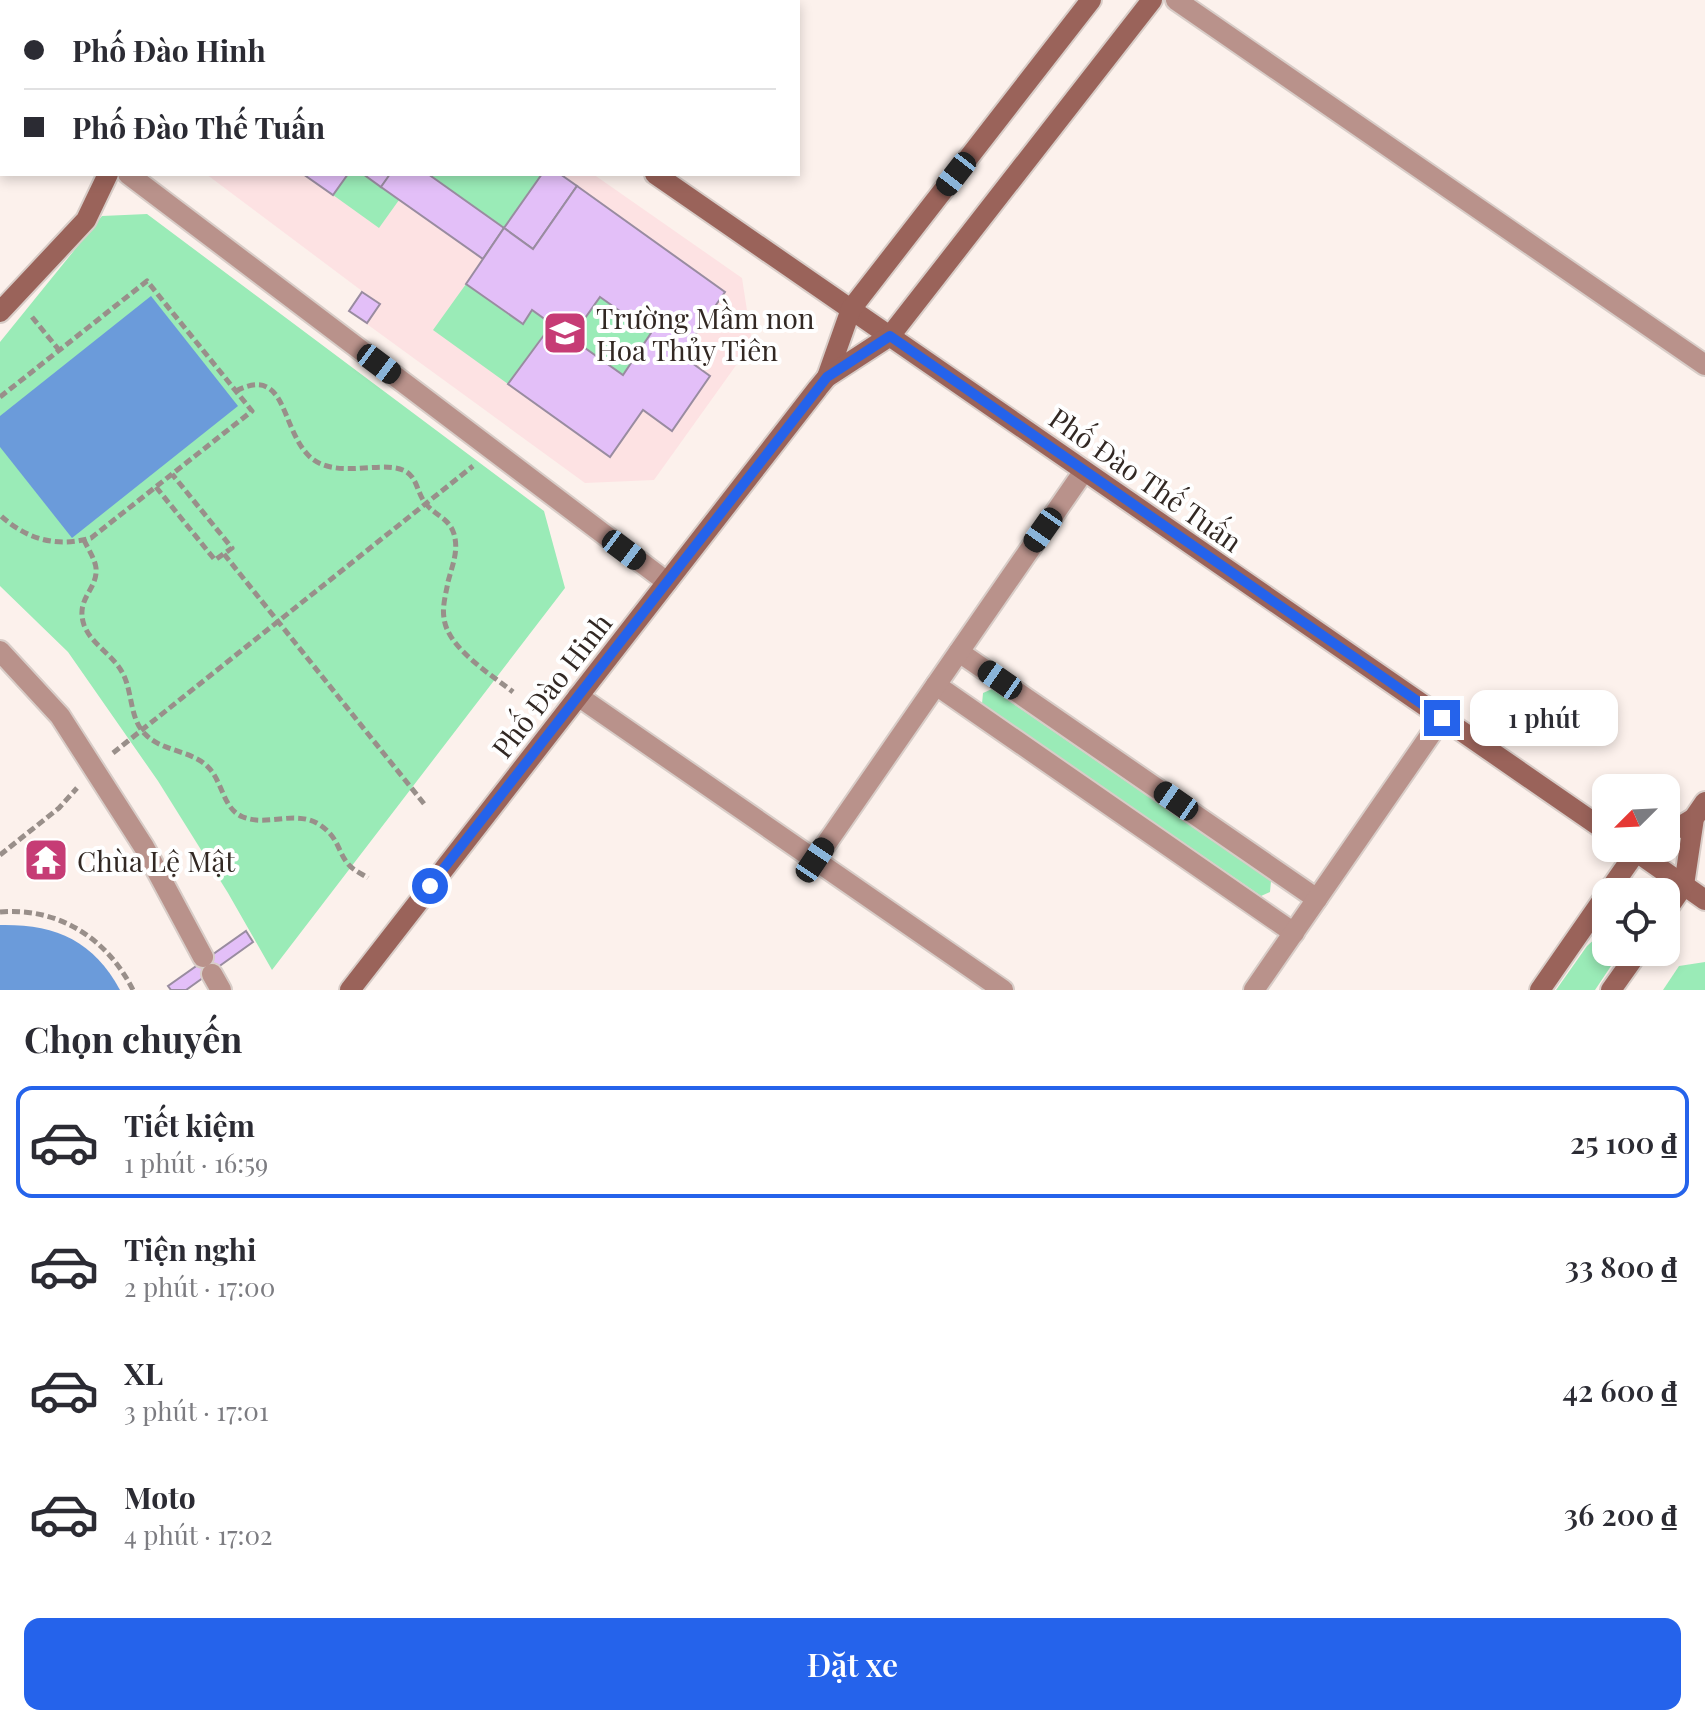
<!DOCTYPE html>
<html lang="vi">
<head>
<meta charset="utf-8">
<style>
	body { margin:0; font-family:"Playfair Display",serif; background:#f7f7f7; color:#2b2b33; height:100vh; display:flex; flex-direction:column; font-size:30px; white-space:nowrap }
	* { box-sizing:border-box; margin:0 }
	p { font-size:26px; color:#7c7c81 }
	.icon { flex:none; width:44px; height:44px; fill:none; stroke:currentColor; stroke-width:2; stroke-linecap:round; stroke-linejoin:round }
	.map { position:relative; height:990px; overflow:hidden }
	.side { display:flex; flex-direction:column; background:#fff; flex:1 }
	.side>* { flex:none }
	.top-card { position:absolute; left:0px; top:0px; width:800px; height:176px; box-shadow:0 4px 12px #0003; display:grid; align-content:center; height:176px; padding:0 24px; background:#fff }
	.needle { width:52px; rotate:246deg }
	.controls { position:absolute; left:1592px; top:774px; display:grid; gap:16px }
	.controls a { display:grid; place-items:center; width:88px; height:88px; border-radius:16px; background:#fff; box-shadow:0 4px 12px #0003; font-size:40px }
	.end { position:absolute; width:36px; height:36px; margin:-18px; border:10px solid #2563eb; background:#fff; box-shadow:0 0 0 4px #fff }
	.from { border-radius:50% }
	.bubble { position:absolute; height:56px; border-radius:16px; background:#fff; box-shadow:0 4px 12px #0003; font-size:26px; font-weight:600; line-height:56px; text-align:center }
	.car { position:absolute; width:24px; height:48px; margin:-24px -12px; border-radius:10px; box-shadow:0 0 6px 2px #0007; background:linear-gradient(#222 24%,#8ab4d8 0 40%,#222 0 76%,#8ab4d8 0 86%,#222 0) }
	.top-card b { display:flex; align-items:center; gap:28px; height:76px; font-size:30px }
	.top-card b+b { border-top:2px solid #e1e1e2 }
	.top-card i { width:20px; height:20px; background:#2b2b33 }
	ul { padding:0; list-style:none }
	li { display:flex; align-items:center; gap:24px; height:112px; margin:0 16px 12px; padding:0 8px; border:4px solid transparent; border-radius:16px }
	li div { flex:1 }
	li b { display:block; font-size:30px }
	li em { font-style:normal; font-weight:600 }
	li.on { border-color:#2563eb }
	li>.icon { width:72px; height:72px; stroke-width:1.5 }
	h2 { padding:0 24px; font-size:36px; line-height:96px }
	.primary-button { display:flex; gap:16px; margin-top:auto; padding:16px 24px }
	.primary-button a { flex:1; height:92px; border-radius:16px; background:#2563eb; color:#fff; font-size:32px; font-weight:600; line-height:92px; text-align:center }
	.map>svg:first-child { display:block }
</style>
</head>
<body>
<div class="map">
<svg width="1705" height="990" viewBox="0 0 1705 990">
	<rect width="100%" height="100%" fill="#fcf1ec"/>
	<polygon fill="#fde2e3" points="206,174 593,174 742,278 752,343 654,480 585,483 349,311 362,291"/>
	<g fill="#9aebb7">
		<polygon points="348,174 363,174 399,200 379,228 333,195"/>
		<polygon points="428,174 542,174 504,228"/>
		<polygon points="147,214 544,511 565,588 272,970 228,893 158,781 68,652 0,586 0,342 102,216"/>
		<polygon points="466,284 522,324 532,310 557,328 552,334 546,331 508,384 433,330"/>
		<polygon points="600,297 651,333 623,375 571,338"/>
		<polygon points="992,689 1271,881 1270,892 1261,896 982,704 983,693"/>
		<polygon points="1597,937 1606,937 1606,952 1617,952 1613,963 1595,990 1556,990 1587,946"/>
		<polygon points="1705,962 1705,990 1663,990 1679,966"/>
	</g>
	<g fill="#6b9bda">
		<polygon points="151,296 238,406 72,538 0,447 0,416"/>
		<path d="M0 925C55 924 93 940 120 990H0Z"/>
	</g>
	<g fill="#e3bff8" stroke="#998ca0" stroke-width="2" fill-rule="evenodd">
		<polygon points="303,174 348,174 333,195"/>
		<polygon points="363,174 391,174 381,187"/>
		<polygon points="390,174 428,174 504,228 483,259 381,187"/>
		<polygon points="542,174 560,174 577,186 533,249 504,228"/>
		<path d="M577 186 725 292 681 355 710 376 672 431 643 410 610 457 508 384 547 331 552 334 557 328 532 310 523 324 466 284 504 228 533 249ZM600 297 651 333 623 375 571 338Z"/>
		<polygon points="362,292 380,304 367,323 349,311"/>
		<polygon points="246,931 253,942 186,990 171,990 168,986"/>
	</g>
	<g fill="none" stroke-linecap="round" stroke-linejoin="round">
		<g stroke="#d8cdc8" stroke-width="24">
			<g id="street">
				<polyline points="1176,0 1705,365"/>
				<polyline points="139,2 139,0"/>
				<polyline points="754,2 756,0"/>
				<polyline points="128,174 667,582"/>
				<polyline points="0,651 60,716 144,847 203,957"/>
				<polyline points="959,652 1317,899"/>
				<polyline points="936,685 1294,933"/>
				<polyline points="578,696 1003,990"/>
				<polyline points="815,860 1084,471"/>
				<polyline points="212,974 221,990"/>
				<polyline points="1254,990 1442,718"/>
			</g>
		</g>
		<g stroke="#d8cdc8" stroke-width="24">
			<g id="secondary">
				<polyline points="403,0 406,2"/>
				<polyline points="218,2 219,0"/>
				<polyline points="655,174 1606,831"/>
				<polyline points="0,312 86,220 108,174"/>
				<polyline points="827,377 851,309 1091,0"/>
				<polyline points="1666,835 1694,818"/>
				<polyline points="1631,848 1705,900"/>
				<polyline points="1608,892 1636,852 1643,848"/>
				<polyline points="1666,911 1684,885 1694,818 1705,802"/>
				<polyline points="350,990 818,388 827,377 890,336 1152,0"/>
				<polyline points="1540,990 1606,895"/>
				<polyline points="1611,990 1638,952"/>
			</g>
		</g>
		<g stroke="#998f8a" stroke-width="5" stroke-dasharray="8 4" stroke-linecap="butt">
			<polyline points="32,317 59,350"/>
			<path d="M236 391C287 365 280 427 309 456 338 484 394 453 412 477 418 485 419 496 426 504 436 516 449 518 454 534 459 551 452 566 448 582 446 593 442 607 444 618 447 648 492 675 513 692"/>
			<path d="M0 397 147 281 252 411 91 538C56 548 26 539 0 515"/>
			<polyline points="156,487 215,560 232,548 172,474"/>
			<path d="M84 540C88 549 95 559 96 568 98 590 75 598 84 625 91 644 112 654 122 672 133 691 129 718 145 734 162 752 193 750 209 768 223 783 223 809 243 817 268 827 296 809 320 825 339 838 337 850 348 864 353 870 362 874 368 878"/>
			<polyline points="224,554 425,805"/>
			<polyline points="113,753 473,466"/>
			<polyline points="0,855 59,808 77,788"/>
			<path d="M0 912C58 907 107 938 133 990"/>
		</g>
		<use href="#street" stroke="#b9928b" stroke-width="20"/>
		<use href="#secondary" stroke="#9a635a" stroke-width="20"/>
	</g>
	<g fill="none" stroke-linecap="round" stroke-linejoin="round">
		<polyline stroke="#2563eb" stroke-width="10" points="430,886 827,377 890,336 1442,718"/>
	</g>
	<defs>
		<g id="school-square" transform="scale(2.3)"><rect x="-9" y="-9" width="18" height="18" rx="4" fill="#c63c75" stroke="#fff"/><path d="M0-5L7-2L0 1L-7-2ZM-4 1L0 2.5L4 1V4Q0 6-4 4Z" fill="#fff"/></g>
		<g id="temple-square" transform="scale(2.3)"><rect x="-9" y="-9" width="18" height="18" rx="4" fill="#c63c75" stroke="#fff"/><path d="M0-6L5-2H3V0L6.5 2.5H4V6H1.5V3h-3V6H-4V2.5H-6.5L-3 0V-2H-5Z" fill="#fff"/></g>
	</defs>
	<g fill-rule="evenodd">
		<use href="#school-square" x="565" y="333"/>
		<use href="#temple-square" x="46" y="860"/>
	</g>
	<g text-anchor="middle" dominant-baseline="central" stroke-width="8" stroke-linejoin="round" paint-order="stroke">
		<g font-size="28" fill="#322823" stroke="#fff" text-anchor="start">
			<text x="596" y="317">Trường Mầm non<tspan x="596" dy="32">Hoa Thủy Tiên</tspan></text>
			<text x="77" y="860">Chùa Lệ Mật</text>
		</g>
		<g font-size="28" fill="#322823" stroke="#fff">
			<text transform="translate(1146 479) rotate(35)">Phố Đào Thế Tuấn</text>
			<text transform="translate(551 685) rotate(-52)">Phố Đào Hinh</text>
		</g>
	</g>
</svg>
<div class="controls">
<a><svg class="needle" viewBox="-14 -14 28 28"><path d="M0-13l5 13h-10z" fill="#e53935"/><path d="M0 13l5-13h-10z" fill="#7c7c81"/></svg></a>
<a><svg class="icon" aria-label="locate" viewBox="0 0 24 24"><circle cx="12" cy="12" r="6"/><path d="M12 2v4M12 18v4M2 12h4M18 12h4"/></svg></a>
</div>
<i class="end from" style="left:430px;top:886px"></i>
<i class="end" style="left:1442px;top:718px"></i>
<div class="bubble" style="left:1470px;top:690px;width:148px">1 phút</div>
<i class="car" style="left:956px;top:174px;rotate:218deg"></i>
<i class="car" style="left:379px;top:364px;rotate:127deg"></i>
<i class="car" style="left:1043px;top:530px;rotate:215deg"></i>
<i class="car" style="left:624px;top:550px;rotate:127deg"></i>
<i class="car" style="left:1000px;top:680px;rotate:305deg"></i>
<i class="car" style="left:1176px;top:801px;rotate:305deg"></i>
<i class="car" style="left:815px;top:860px;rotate:34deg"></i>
<div class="top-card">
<b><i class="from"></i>Phố Đào Hinh</b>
<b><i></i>Phố Đào Thế Tuấn</b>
</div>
</div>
<section class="side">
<h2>Chọn chuyến</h2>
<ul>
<li class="on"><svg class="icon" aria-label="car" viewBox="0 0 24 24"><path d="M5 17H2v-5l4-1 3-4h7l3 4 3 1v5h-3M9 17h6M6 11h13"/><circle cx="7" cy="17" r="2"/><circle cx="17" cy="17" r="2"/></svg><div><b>Tiết kiệm</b><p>1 phút · 16:59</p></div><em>25 100 ₫</em></li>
<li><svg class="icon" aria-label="car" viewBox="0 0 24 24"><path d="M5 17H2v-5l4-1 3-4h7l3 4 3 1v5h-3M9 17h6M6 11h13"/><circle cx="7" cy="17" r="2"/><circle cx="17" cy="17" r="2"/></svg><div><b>Tiện nghi</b><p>2 phút · 17:00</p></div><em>33 800 ₫</em></li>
<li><svg class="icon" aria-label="car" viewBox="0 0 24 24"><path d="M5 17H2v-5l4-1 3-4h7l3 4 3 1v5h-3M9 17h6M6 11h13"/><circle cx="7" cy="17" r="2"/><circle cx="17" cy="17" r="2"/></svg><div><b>XL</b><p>3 phút · 17:01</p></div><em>42 600 ₫</em></li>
<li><svg class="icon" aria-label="car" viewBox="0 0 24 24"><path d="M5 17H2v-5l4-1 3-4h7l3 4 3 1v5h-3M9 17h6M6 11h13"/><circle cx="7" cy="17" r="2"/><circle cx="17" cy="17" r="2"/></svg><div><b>Moto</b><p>4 phút · 17:02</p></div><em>36 200 ₫</em></li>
</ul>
<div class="primary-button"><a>Đặt xe</a></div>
</section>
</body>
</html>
